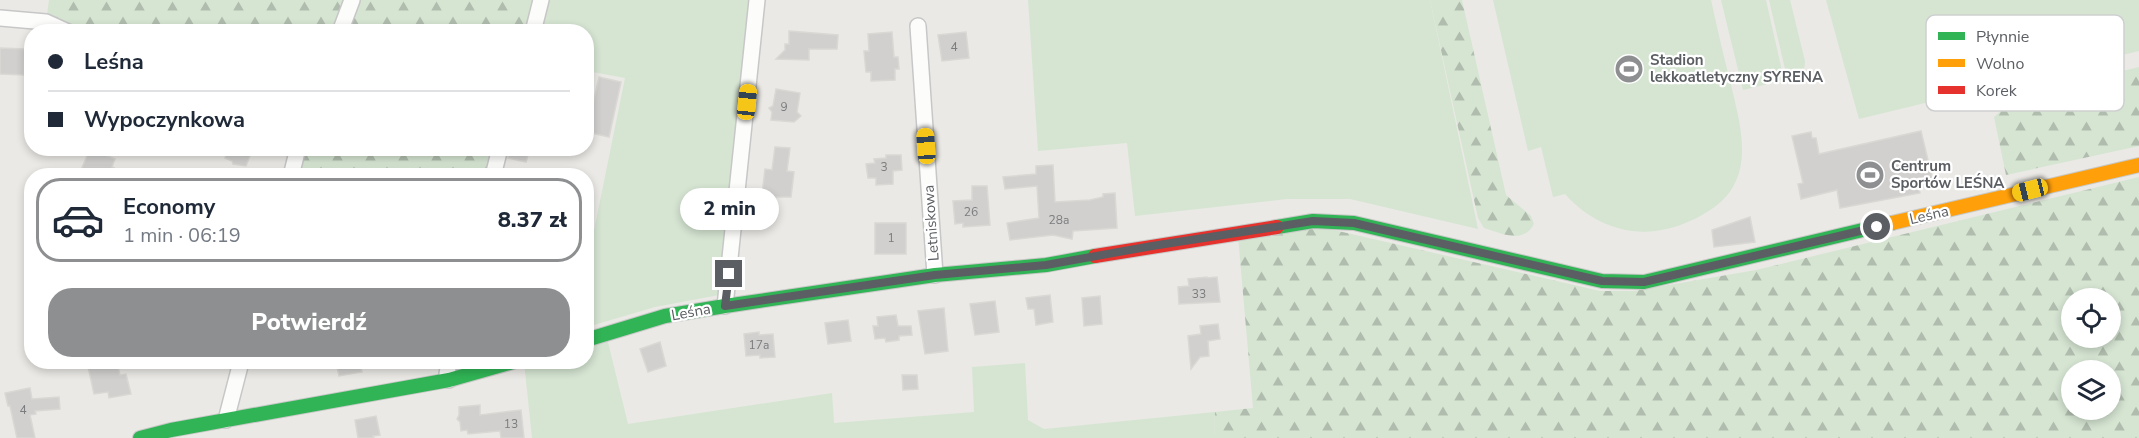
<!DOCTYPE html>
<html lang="pl">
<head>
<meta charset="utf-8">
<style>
	body { margin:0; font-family:"Nunito Sans",sans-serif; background:#f2f2f3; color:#1f2937; height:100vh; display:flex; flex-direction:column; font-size:22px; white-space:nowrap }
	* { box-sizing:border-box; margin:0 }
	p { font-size:20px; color:#747a83 }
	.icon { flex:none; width:33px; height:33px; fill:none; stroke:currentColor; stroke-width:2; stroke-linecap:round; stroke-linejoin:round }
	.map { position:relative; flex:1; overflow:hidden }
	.drawer { position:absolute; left:24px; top:168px; width:570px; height:201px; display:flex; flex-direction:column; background:#fff; border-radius:24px; box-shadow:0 3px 9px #0003 }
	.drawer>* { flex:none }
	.banner { position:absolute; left:24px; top:24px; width:570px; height:132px; border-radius:24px; box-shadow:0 3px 9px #0003; display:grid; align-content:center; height:132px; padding:0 24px; background:#fff }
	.buttons { position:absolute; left:2061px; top:288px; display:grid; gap:12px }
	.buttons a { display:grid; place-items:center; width:60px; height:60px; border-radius:50%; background:#fff; box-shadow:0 3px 9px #0003; font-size:30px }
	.end { position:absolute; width:27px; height:27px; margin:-14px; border:8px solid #5b5e62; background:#fff; box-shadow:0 0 0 3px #fff }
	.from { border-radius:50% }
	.bubble { position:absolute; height:42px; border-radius:21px; background:#fff; box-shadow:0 3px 9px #0003; font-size:20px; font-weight:800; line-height:42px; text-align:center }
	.car { position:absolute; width:18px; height:36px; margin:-18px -9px; border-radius:8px; box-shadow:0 0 4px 2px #0007; background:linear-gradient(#f5c518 24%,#345 0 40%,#f5c518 0 76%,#345 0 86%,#f5c518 0) }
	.banner b { display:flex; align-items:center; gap:21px; height:57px; font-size:22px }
	.banner b+b { border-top:2px solid #e0e1e3 }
	.banner i { width:15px; height:15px; background:#1f2937 }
	ul { padding:10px 0 0; list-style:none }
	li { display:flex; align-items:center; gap:18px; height:84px; margin:0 12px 9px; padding:0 12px; border:3px solid #e0e1e3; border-radius:24px }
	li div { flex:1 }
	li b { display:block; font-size:22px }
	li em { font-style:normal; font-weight:800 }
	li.selected { border-color:#8d8f90 }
	li>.icon { width:54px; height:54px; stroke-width:1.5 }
	.action { display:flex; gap:12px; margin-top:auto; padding:12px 24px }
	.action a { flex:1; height:69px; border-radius:24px; background:#8d8f90; color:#fff; font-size:24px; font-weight:800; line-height:69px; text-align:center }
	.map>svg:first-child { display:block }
</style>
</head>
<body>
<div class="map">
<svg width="2139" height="438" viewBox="0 0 2139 438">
	<defs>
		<pattern id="forest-firs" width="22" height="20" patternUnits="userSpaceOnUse" patternTransform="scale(1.5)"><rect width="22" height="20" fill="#d5e5d2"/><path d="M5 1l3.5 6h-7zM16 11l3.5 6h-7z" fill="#b0bdae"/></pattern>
	</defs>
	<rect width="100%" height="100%" fill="#eae9e5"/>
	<g fill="#d5e5d2">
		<polygon points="545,0 751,0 719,295 655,307 587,327 587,265 625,78 587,71 586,32 536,32"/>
		<polygon points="1028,0 1430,0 1478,229 1350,199 1287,199 1135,216 1127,143 1038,151"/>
		<path d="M1493 0H1711C1717 27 1723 54 1730 81 1742 131 1759 185 1702 215 1688 223 1672 229 1655 231 1620 235 1588 220 1565 194L1553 197 1541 147 1528 151Z"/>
		<polygon points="1721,0 1766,0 1784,80 1743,90"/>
		<path d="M1769 0H1790L1805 61C1805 74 1800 79 1788 82Z"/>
		<polygon points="1826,0 2139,0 2139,51 1859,119"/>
		<polygon points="606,334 628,424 832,393 834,423 974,412 972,367 1025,363 1028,420 1044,429 1215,412 1214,438 532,438 524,362 586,362 587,340"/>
	</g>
	<g fill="url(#forest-firs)" fill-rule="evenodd">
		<polygon points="49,0 542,0 533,32 68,32 46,22"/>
		<path d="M1430 0H1462L1506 195 1531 216 1534 224C1523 245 1501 233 1484 228L1478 218Z"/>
		<polygon points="2139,67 2139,146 2006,175 1994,117 2017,97"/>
		<polygon points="298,149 502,149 495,175 291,176"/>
		<path d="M2139 177V438H1214L1215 412 1253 408 1238 236 1312 225 1600 291H1634L1756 270ZM2072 298H2110V338H2072ZM2072 370H2110V410H2072Z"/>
	</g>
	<g fill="#d1d0ce" stroke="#d9d8d4" stroke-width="1.5">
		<polygon points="789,31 838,35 837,49 809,49 809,60 776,59 785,50 785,44 789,44"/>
		<polygon points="892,32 894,57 898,57 899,69 895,69 895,80 871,81 871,72 866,72 864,51 869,51 868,34"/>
		<polygon points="966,32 969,58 942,61 938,35"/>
		<polygon points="0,48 25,49 24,75 0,74"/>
		<polygon points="599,77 621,82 609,137 587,132"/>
		<polygon points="776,89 800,93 797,112 801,116 794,122 771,120 772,112 769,108 773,106"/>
		<polygon points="1921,131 1933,181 1918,183 1920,193 1840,208 1837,190 1801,199 1798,184 1803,183 1792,136 1811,132 1812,138 1816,138 1819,154"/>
		<polygon points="775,147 790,148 787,171 794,172 791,197 771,197 771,195 762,194 765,169 772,170"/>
		<polygon points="228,148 253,148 246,166 233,164 232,161 225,158"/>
		<polygon points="510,148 530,148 526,162 508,158"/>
		<polygon points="90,149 115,159 112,167 130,176 94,176 81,170"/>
		<polygon points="886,155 901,155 902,170 893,171 893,184 876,185 876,178 868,178 866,164 875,163 874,159 886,158"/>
		<polygon points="1053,165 1055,202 1090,200 1103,197 1103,194 1115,193 1117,228 1073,231 1072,239 1053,235 1010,240 1007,223 1039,218 1037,186 1005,189 1003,177 1036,174 1036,166"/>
		<polygon points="972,186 987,186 990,225 963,227 963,223 955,224 953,201 972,200"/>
		<polygon points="1750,217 1755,242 1714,247 1712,230"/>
		<rect x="875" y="223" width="31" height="31"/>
		<polygon points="1207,277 1207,278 1217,277 1220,302 1179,304 1178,287 1189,286 1188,279"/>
		<polygon points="1050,295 1053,322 1036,325 1034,309 1028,309 1026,298"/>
		<polygon points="1100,296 1102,324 1084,326 1082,298"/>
		<polygon points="995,301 999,332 975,335 970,304"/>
		<polygon points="944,308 948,351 925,354 918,311"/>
		<polygon points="896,315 898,326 911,326 912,335 899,336 899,340 886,342 885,338 875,339 873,326 878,326 877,317"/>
		<polygon points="848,320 851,341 828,344 825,323"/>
		<polygon points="1218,324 1220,339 1208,341 1209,356 1200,357 1191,369 1188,336 1201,334 1200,326"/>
		<polygon points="759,332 759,335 773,334 775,357 760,358 760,355 746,356 744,334"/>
		<polygon points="660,342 666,366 648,372 640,349"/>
		<polygon points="87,362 117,362 120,375 126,374 131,394 109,398 108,392 94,394"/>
		<polygon points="336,362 359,362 362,372 339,376"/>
		<polygon points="902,375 917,375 918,389 903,390"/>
		<polygon points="30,388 32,399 59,397 60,409 35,411 36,414 30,415 35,438 17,438 10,406 8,406 5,393"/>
		<polygon points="480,405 480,415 521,410 524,438 501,438 500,431 468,434 467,430 461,431 460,422 457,419 459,415 459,407"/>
		<polygon points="376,416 380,435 373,436 374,438 358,438 355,420"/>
	</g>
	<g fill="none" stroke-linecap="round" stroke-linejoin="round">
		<g stroke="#c7c7c7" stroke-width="18">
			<g id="street">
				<polyline points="0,18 46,22 68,32"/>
				<polyline points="918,26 935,275"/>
				<polyline points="340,32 352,0"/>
				<polyline points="533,32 541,0"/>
				<polyline points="291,176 298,148"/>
				<polyline points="493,176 500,148"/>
				<polyline points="725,306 757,0"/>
				<polyline points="449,380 447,374 449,362"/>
				<polyline points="226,420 241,362"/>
			</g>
		</g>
		<g stroke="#c7c7c6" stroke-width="16">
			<g id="fast">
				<polyline points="1277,227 1313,221 1354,223 1602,281 1644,282 1892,223"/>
				<polyline points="586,340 665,316 725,306 935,275 1046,265 1095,256"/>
				<polyline points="140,438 171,430 449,380 513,362"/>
			</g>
		</g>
		<g stroke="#c7c7c6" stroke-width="16">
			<polyline id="slow" points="1892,223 2139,165"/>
		</g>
		<g stroke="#c7c7c6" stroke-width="16">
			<polyline id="jam" points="1095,256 1277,227"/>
		</g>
		<use href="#street" stroke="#fcfcfb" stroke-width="15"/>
		<use href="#fast" stroke="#30b455" stroke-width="14"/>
		<use href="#slow" stroke="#ff9f0a" stroke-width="14"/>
		<use href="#jam" stroke="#e5322d" stroke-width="14"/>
	</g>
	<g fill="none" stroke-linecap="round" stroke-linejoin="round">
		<polyline stroke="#5b5e62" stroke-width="8" points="729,274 725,306 935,275 1046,265 1152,246 1313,221 1354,223 1602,281 1644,282 1877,227"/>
	</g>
	<defs>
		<g id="stadium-disc" transform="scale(1.5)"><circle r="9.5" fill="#8d8f90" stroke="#fff"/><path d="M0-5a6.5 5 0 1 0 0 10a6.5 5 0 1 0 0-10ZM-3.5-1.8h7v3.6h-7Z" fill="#fff"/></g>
	</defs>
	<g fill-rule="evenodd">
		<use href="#stadium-disc" x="1629" y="69"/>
		<use href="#stadium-disc" x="1870" y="175"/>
	</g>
	<g text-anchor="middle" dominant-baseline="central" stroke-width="4.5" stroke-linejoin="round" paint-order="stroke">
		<g font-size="12" fill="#7a7c7e">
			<text x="954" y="47">4</text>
			<text x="784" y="107">9</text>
			<text x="884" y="167">3</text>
			<text x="971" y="212">26</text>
			<text x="1059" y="220">28a</text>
			<text x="891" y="238">1</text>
			<text x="1199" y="294">33</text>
			<text x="759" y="345">17a</text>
			<text x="23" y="410">4</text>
			<text x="511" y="424">13</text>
		</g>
		<g font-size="15" font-weight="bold" fill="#5b5e62" stroke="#fff" text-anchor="start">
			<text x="1650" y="60">Stadion<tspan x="1650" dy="17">lekkoatletyczny SYRENA</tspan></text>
			<text x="1891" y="166">Centrum<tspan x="1891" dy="17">Sportów LEŚNA</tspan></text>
		</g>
		<g font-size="15" fill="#5b5e62" stroke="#fff">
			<text transform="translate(1929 215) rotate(-13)">Leśna</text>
			<text transform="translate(931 223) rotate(-94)">Letniskowa</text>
			<text transform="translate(691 312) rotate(-10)">Leśna</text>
		</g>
	</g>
	<rect x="1926" y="15" width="198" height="96" rx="9" fill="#fff" stroke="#cecfd0" stroke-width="1.5"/>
	<rect x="1938" y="32" width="27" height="8" fill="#30b455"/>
	<rect x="1938" y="59" width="27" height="8" fill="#ff9f0a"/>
	<rect x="1938" y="86" width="27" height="8" fill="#e5322d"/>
	<g font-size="16" fill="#5b5e62">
		<text x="1976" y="42">Płynnie</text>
		<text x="1976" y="69">Wolno</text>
		<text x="1976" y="96">Korek</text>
	</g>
</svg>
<div class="buttons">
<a><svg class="icon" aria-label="locate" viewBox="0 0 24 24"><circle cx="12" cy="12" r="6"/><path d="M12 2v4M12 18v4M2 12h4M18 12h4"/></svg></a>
<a><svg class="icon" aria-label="layers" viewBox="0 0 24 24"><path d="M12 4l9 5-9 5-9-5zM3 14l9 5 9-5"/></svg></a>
</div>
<i class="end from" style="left:1877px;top:227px"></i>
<i class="end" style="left:729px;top:274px"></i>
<div class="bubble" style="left:680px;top:188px;width:99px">2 min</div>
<i class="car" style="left:747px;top:102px;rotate:6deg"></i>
<i class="car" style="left:926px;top:146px;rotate:356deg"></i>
<i class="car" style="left:2030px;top:190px;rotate:256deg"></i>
<div class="banner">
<b><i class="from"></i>Leśna</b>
<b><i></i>Wypoczynkowa</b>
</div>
<section class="drawer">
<ul>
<li class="selected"><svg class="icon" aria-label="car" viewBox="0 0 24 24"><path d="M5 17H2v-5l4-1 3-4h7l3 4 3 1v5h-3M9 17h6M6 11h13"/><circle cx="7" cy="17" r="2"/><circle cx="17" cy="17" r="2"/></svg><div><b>Economy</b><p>1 min · 06:19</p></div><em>8.37 zł</em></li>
</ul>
<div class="action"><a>Potwierdź</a></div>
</section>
</div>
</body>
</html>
